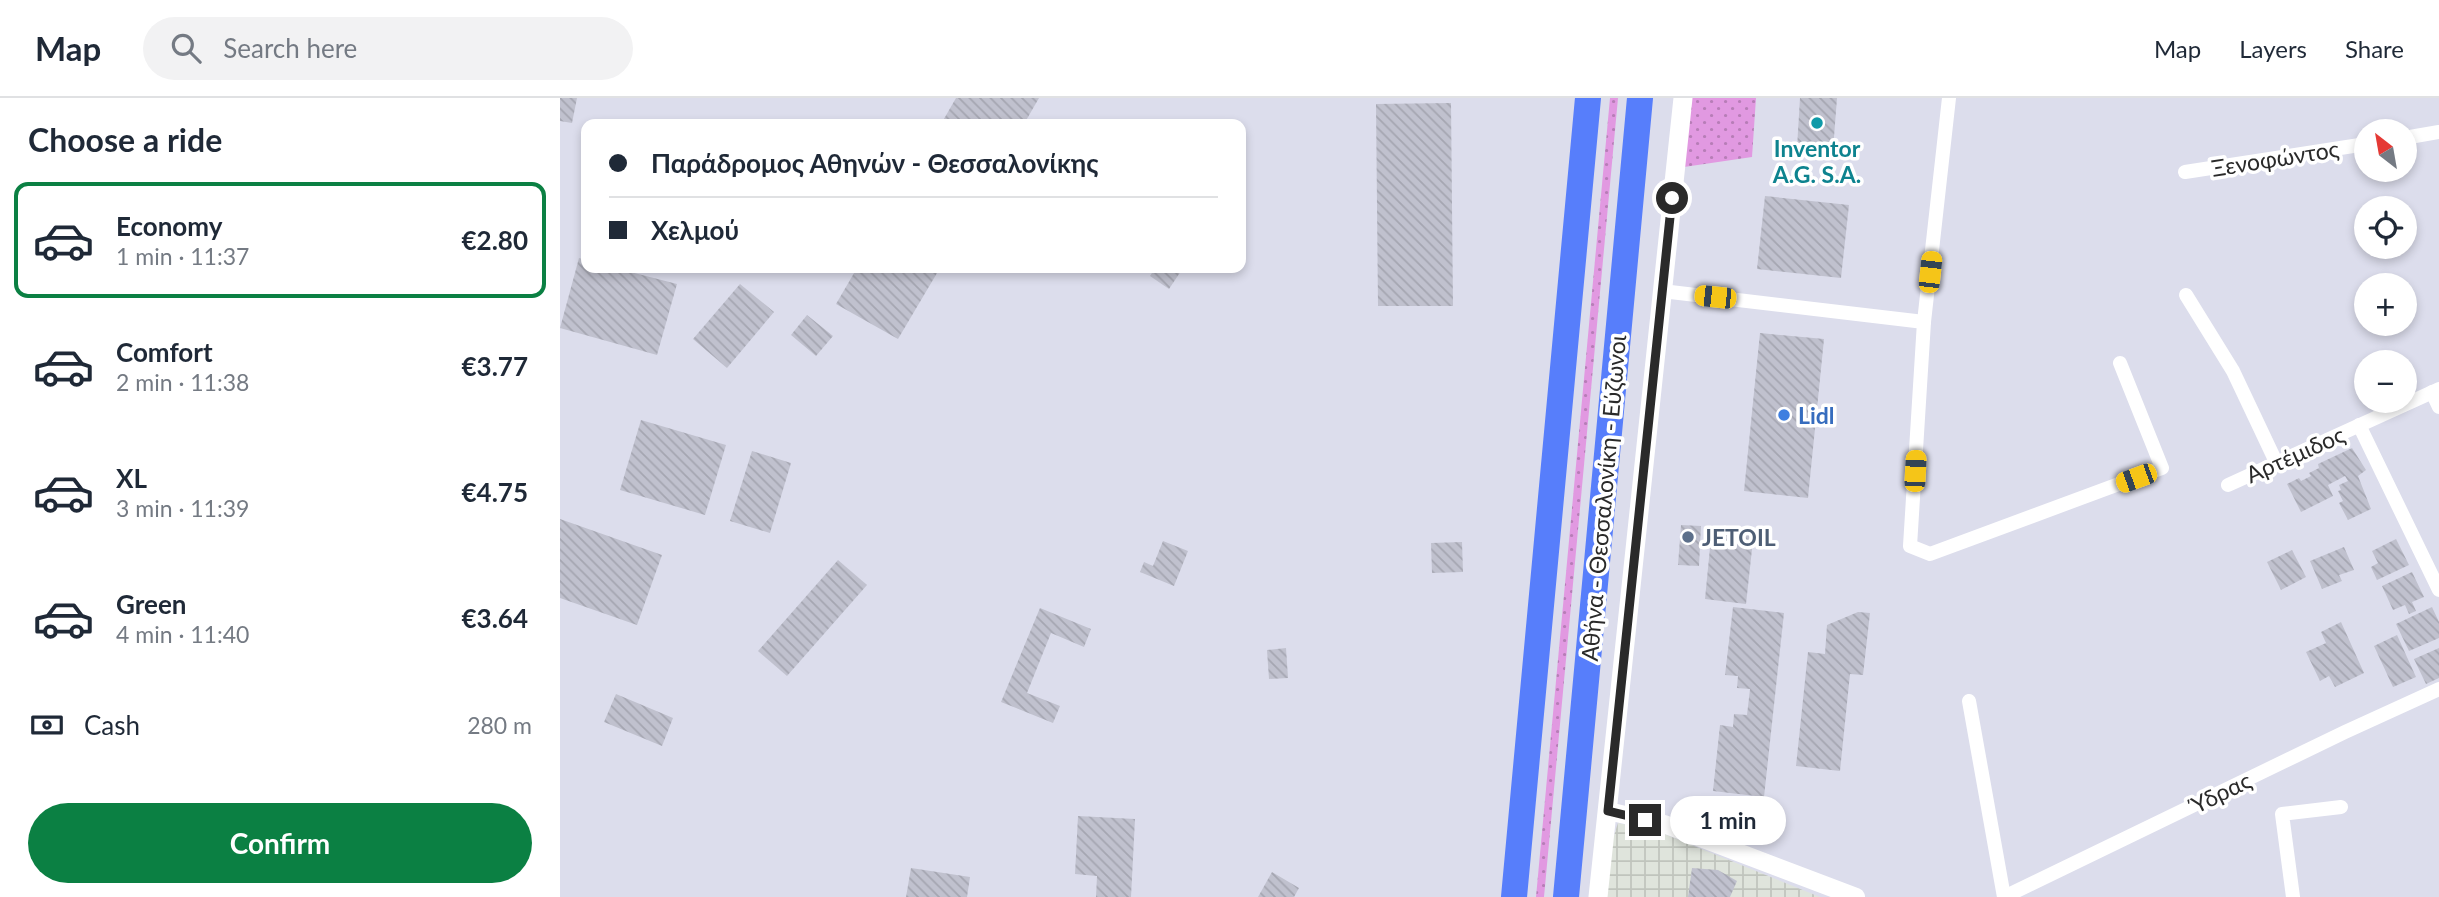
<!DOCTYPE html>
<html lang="en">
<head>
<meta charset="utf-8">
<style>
	body { margin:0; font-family:Lato,sans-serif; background:#f2f2f3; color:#1f2937; height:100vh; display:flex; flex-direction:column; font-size:26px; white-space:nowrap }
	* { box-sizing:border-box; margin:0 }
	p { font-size:23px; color:#747a83 }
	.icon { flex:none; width:38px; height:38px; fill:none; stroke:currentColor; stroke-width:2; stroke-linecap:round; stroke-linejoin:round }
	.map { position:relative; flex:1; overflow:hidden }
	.panel { display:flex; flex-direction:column; background:#fff; width:560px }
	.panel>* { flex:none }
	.top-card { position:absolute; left:21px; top:21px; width:665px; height:154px; border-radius:14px; box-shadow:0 4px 10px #0003; display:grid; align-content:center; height:154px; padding:0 28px; background:#fff }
	.needle { width:46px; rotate:329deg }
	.buttons { position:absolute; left:1794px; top:21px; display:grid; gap:14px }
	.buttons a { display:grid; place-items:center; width:63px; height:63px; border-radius:50%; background:#fff; box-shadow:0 4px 10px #0003; font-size:35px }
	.end { position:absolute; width:32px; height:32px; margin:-16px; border:9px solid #2a2a2a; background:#fff; box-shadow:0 0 0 4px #fff }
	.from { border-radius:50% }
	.bubble { position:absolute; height:49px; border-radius:24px; background:#fff; box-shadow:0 4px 10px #0003; font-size:23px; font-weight:700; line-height:49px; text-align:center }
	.car { position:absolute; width:21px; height:42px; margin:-21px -10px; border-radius:9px; box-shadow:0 0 5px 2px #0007; background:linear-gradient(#f5c518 24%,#345 0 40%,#f5c518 0 76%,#345 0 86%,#f5c518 0) }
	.top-card b { display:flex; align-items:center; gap:24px; height:66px; font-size:26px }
	.top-card b+b { border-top:2px solid #e0e1e3 }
	.top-card i { width:18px; height:18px; background:#1f2937 }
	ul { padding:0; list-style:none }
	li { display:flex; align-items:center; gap:21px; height:116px; margin:0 14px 10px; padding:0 14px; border:4px solid transparent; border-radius:14px }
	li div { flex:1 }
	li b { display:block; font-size:26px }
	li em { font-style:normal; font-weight:700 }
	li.selected { border-color:#0b8043 }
	li>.icon { width:63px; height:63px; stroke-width:1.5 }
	h2 { padding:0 28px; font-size:32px; line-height:84px }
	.pay { display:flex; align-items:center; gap:18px; height:77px; padding:0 28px; font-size:26px }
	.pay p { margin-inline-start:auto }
	.button { display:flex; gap:14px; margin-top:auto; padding:14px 28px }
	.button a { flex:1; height:80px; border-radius:42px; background:#0b8043; color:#fff; font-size:28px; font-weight:700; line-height:80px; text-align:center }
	header { display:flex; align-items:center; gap:42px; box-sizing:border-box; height:98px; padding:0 35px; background:#fff; border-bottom:2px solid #e0e1e3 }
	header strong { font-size:33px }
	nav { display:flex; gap:38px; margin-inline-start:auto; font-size:24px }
	.search { width:490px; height:63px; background:#f2f2f3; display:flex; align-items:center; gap:18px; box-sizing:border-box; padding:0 24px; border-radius:38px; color:#747a83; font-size:26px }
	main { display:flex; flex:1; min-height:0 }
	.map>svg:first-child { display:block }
</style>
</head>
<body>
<header>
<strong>Map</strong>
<div class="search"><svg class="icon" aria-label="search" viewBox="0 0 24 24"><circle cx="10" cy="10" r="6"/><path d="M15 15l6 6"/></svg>Search here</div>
<nav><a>Map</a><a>Layers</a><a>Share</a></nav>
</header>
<main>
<section class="panel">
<h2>Choose a ride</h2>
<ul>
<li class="selected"><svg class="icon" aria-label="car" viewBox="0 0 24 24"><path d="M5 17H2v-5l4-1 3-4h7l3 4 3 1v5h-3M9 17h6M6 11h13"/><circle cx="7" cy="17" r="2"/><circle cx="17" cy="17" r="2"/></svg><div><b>Economy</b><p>1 min · 11:37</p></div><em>€2.80</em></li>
<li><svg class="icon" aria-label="car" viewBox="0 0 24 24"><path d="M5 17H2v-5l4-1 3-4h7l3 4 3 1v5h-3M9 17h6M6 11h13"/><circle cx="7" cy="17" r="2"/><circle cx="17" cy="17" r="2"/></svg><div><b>Comfort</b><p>2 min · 11:38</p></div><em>€3.77</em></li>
<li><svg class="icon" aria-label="car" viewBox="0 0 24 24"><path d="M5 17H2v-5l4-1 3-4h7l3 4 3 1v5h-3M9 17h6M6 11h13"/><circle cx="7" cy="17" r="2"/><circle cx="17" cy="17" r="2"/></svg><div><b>XL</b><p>3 min · 11:39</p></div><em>€4.75</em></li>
<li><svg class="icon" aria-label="car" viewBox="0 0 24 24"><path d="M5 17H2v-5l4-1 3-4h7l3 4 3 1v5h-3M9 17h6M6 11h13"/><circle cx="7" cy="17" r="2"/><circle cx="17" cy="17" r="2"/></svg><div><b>Green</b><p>4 min · 11:40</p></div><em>€3.64</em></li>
</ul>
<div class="pay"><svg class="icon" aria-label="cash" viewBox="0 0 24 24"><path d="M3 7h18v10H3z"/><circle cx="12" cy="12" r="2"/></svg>Cash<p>280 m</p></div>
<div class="button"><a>Confirm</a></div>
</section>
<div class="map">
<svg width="1879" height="799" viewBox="0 0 1879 799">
	<defs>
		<pattern id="industrial-grid" width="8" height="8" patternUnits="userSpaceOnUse" patternTransform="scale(1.75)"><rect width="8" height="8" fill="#dfe4dc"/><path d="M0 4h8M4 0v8" fill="none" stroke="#c0c4bd"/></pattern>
		<pattern id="green-dots" width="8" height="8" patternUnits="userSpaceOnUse" patternTransform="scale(1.75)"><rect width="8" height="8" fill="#e199e1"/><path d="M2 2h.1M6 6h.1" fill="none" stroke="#b77db7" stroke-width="1.8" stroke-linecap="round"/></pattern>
		<pattern id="building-back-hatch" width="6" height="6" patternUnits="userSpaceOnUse" patternTransform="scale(1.75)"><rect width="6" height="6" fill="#c0c1ce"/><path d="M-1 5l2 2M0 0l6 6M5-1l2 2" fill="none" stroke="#a5a6b1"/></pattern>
	</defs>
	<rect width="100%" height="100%" fill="#dcddec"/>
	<polygon fill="url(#industrial-grid)" points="1058,725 1102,735 1260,799 1034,799"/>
	<g fill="url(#green-dots)">
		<polygon points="1050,0 1058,0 984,799 976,799"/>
		<polygon points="1131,0 1196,0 1192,59 1124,69"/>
	</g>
	<g fill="url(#building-back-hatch)">
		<polygon points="0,0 17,0 12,25 0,23"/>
		<polygon points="396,0 479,0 464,26 381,26"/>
		<polygon points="1240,0 1277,0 1273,52 1237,50"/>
		<polygon points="891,5 893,208 818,208 816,6"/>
		<polygon points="1205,98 1289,107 1281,180 1197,171"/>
		<polygon points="19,160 26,162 26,170 55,170 117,186 97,257 0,230"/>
		<polygon points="297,170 380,170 338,241 276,206"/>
		<polygon points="595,170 623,170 609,191 590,178"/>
		<polygon points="180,186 214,214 167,270 133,241"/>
		<polygon points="247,217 273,238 256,258 231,237"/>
		<polygon points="1200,235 1264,241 1248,400 1184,393"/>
		<polygon points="81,322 166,347 145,417 60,392"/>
		<polygon points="1792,350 1806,372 1798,378 1811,411 1788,422 1779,405 1783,403 1778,393 1781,392 1779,387 1788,383 1785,378 1768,387 1773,398 1741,414 1727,386 1739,380 1741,383 1751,378 1749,375 1759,370 1758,366"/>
		<polygon points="192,353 231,365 210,435 170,423"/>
		<polygon points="0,421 102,457 77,527 0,500"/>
		<polygon points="1121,427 1141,428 1139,468 1118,467"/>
		<polygon points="1152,429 1194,433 1186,506 1145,501"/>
		<polygon points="1836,441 1849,467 1817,482 1811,469 1818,465 1812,453"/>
		<polygon points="603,443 628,453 614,488 580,474 584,464 593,468"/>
		<polygon points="902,444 903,474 872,475 871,445"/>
		<polygon points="1784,449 1794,472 1779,477 1782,483 1762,491 1750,463"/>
		<polygon points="1732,452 1746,479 1721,492 1707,464"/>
		<polygon points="278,462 307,487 227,578 198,553"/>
		<polygon points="1852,474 1864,499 1852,504 1856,513 1849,516 1845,507 1833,512 1822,488"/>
		<polygon points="1173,509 1224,515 1204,699 1153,693 1160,627 1173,629 1174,616 1187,617 1190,591 1177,590 1178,578 1165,577"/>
		<polygon points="1872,509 1879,524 1879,540 1849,553 1836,526"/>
		<polygon points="480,510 531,531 524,549 491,535 467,595 500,608 493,625 441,604"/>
		<polygon points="1298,514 1310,515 1303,577 1290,576 1280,673 1236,668 1248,554 1265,556 1267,527"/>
		<polygon points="1781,524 1804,575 1775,589 1769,578 1760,583 1746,554 1766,545 1761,534"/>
		<polygon points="1837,537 1856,579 1833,589 1814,548"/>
		<polygon points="726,550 728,580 709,581 707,552"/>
		<polygon points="1879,550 1879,580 1866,586 1854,561"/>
		<polygon points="56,596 113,620 102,648 44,624"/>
		<polygon points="518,718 575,721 571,799 536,799 537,778 515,776"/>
		<polygon points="351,770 410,779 407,799 346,799"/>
		<polygon points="1132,770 1158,772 1177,783 1170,799 1128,799"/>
		<polygon points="712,774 739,790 734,799 698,799"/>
	</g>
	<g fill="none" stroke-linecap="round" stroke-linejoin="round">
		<g stroke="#fff" stroke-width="14">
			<polyline points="1389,0 1364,224 1350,448 1370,456 1602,370 1560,265"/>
			<polyline points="1844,40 1879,34"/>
			<polyline points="1625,74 1806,46"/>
			<polyline points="1102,193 1364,224"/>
			<polyline points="1626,197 1673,273 1716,364"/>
			<polyline points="1872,294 1879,309"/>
			<polyline points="1799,327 1879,492"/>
			<polyline points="1668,387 1879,291"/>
			<polyline points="1409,603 1444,799"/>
			<polyline points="1444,799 1785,634 1879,591"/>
			<polyline points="1733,799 1722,716 1781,709"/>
		</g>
		<polyline stroke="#fff" stroke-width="18" points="1048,713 1104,726 1296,799"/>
		<polyline stroke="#fff" stroke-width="19" points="1038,799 1123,0"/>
		<g stroke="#577efb" stroke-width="26">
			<polyline points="954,799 1028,0"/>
			<polyline points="1006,799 1080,0"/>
		</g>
	</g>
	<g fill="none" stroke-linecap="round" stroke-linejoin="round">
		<polyline stroke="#2a2a2a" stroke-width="9" points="1085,722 1048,713 1112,100"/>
	</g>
	<circle fill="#0f9aa8" stroke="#fff" stroke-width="2.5" cx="1257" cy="25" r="7"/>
	<circle fill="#3f7fe0" stroke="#fff" stroke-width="2.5" cx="1224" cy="317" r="7"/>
	<circle fill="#5c6f8a" stroke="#fff" stroke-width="2.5" cx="1128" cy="439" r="7"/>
	<g text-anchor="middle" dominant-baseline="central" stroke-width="7" stroke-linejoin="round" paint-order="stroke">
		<g font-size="23" font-weight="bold" fill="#0d838f" stroke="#fff">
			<text x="1257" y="50">Inventor<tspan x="1257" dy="26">A.G. S.A.</tspan></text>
		</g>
		<g font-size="23" fill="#2a2a2a" stroke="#fff">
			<text transform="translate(1715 60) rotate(-9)">Ξενοφώντος</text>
			<text transform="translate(1735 356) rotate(-24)">Αρτέμιδος</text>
			<text transform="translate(1043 400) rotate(-85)">Αθήνα - Θεσσαλονίκη - Εύζωνοι</text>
			<text transform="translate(1661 694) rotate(-26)">Ύδρας</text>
		</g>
		<g font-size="23" font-weight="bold" fill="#366cbe" stroke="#fff" text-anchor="start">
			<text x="1238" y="317">Lidl</text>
		</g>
		<g font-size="23" font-weight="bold" fill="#4e5e75" stroke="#fff" text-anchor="start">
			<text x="1142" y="439">JETOIL</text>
		</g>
	</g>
</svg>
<div class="buttons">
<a><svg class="needle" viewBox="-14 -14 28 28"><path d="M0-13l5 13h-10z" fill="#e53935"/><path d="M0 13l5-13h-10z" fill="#747a83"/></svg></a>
<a><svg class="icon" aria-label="locate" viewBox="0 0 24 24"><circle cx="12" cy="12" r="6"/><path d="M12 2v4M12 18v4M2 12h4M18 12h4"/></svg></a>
<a>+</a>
<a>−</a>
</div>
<i class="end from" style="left:1112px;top:100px"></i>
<i class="end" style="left:1085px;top:722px"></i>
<div class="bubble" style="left:1110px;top:698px;width:116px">1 min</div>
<i class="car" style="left:1370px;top:174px;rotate:6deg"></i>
<i class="car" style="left:1155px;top:199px;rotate:276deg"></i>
<i class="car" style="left:1355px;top:373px;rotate:3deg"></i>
<i class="car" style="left:1576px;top:380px;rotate:250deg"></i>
<div class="top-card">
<b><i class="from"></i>Παράδρομος Αθηνών - Θεσσαλονίκης</b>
<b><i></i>Χελμού</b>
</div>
</div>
</main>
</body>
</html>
